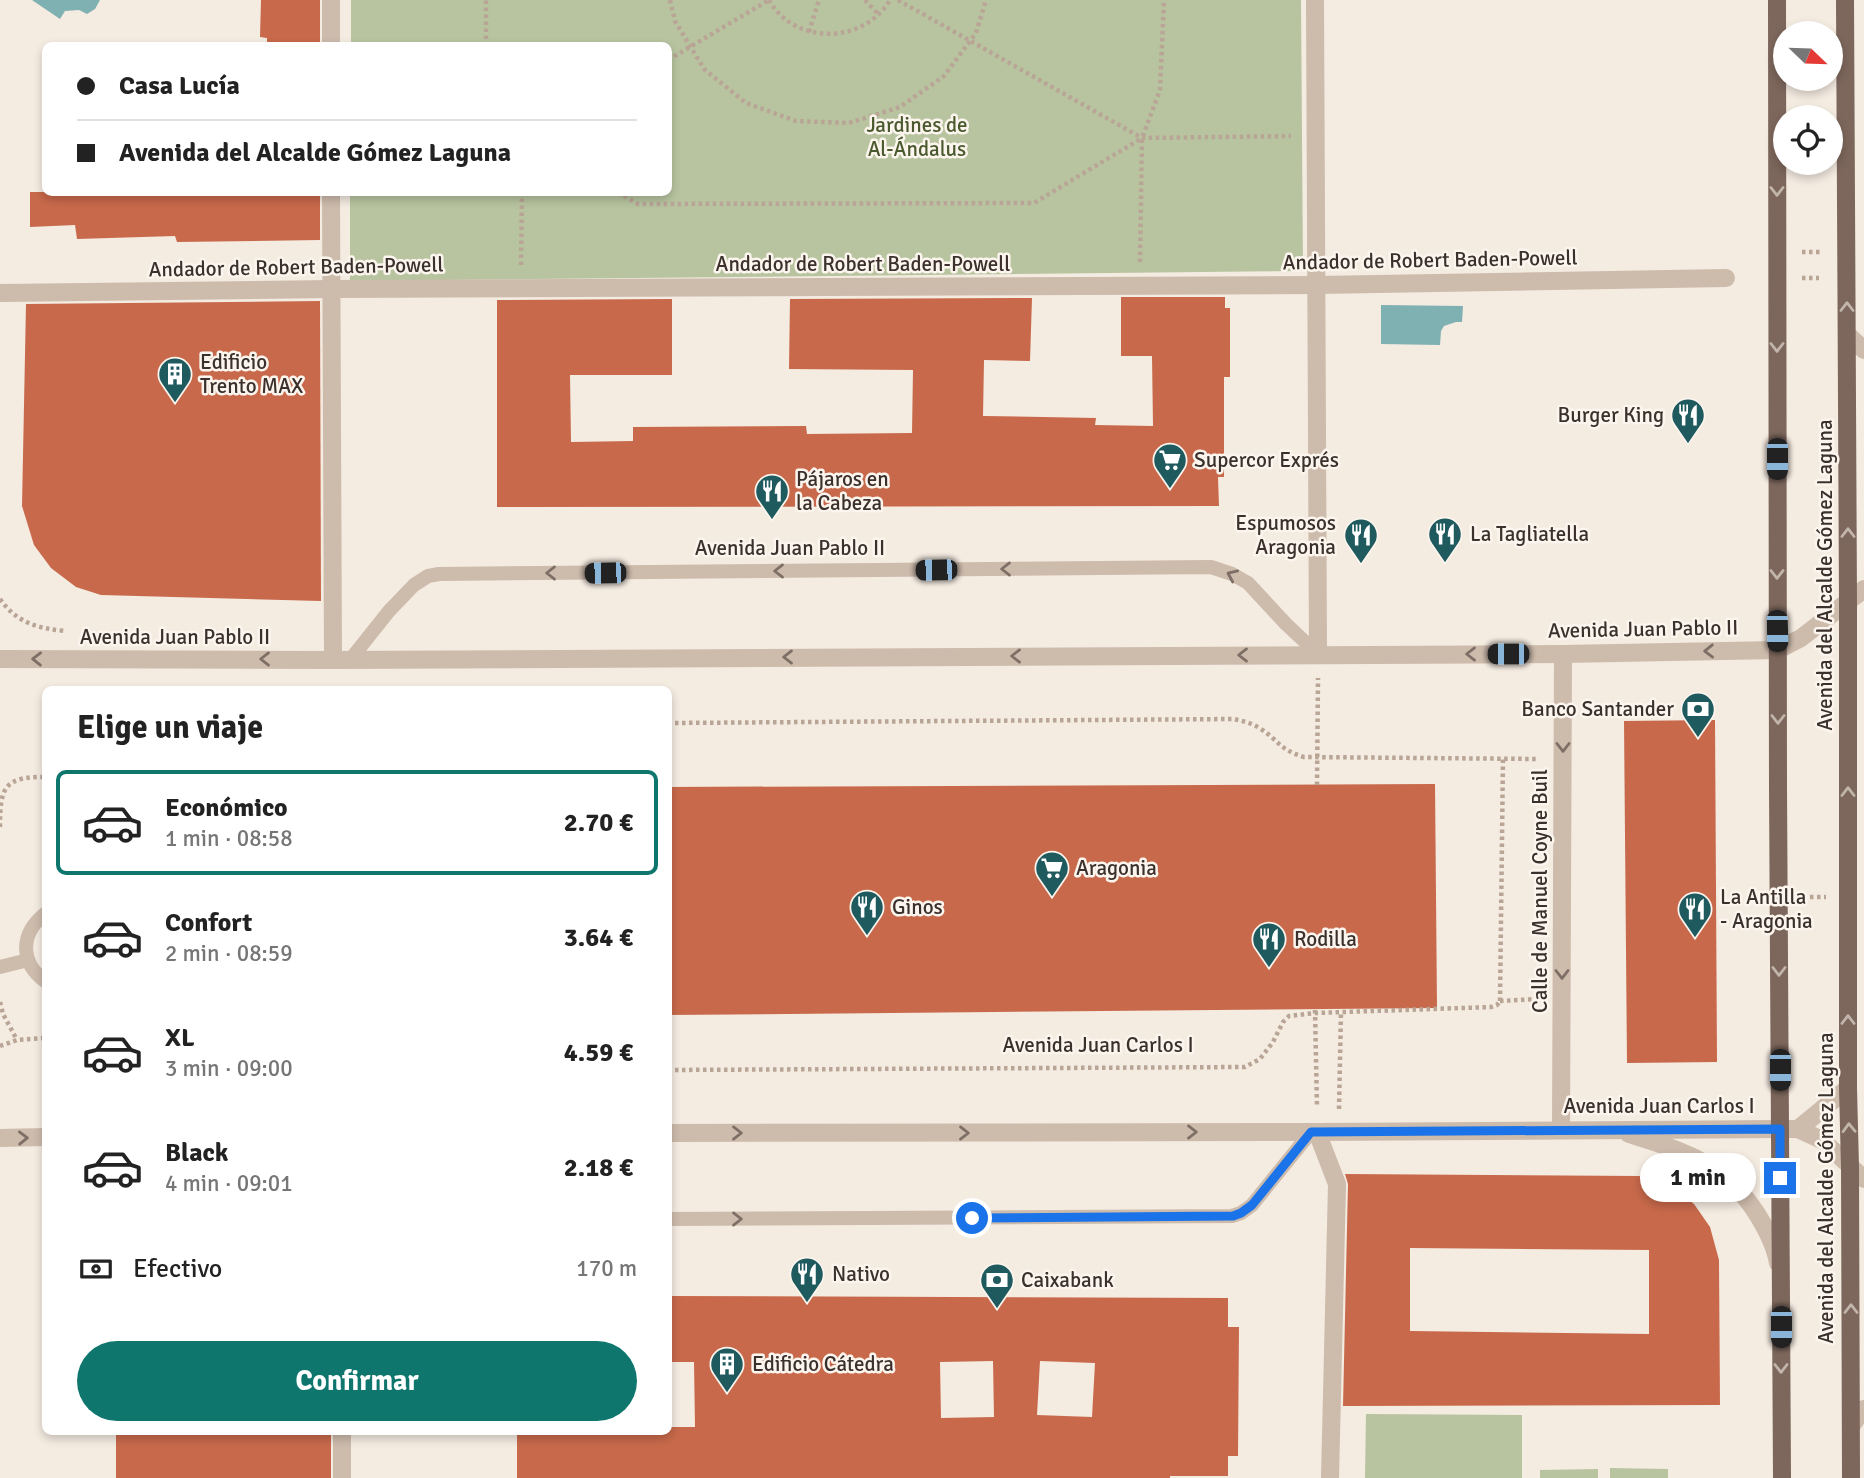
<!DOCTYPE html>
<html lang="es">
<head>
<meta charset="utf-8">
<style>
	body { margin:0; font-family:Signika,sans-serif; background:#f2f2f2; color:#222; height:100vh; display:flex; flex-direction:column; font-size:26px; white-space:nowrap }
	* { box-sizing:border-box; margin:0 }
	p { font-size:23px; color:#767676 }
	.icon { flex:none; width:38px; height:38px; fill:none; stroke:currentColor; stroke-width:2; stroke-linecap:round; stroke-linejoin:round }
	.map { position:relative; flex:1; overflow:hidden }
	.side { position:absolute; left:42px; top:686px; width:630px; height:749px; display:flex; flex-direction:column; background:#fff; border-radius:10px; box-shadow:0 4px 10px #0003 }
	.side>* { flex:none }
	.top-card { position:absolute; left:42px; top:42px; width:630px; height:154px; border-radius:10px; box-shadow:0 4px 10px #0003; display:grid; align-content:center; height:154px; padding:0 35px; background:#fff }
	.needle { width:46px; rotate:113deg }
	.fabs { position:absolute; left:1773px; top:21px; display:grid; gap:14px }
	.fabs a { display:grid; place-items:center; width:70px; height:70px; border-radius:50%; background:#fff; box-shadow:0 4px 10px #0003; font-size:35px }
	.end { position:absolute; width:32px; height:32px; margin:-16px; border:9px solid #1a73e8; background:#fff; box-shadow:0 0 0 4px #fff }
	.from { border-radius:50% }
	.bubble { position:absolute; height:49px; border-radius:24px; background:#fff; box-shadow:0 4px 10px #0003; font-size:23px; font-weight:700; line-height:49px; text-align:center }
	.car { position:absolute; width:21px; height:42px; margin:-21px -10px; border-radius:9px; box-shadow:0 0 5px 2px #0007; background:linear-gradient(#222 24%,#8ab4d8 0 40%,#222 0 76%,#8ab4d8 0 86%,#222 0) }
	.top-card b { display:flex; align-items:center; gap:24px; height:66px; font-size:26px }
	.top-card b+b { border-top:2px solid #e0e0e0 }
	.top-card i { width:18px; height:18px; background:#222 }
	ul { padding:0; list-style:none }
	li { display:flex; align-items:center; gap:21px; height:105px; margin:0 14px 10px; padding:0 21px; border:4px solid transparent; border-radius:10px }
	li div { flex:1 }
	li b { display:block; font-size:26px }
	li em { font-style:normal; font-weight:700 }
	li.on { border-color:#0f766e }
	li>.icon { width:63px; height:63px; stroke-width:1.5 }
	h2 { padding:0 35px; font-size:32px; line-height:84px }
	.pay { display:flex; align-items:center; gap:18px; height:77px; padding:0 35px; font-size:26px }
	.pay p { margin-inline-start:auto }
	.cta { display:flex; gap:14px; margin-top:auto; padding:14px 35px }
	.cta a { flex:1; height:80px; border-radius:42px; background:#0f766e; color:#fff; font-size:28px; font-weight:700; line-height:80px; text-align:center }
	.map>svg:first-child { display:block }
</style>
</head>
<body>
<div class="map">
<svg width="1864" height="1478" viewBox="0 0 1864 1478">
	<rect width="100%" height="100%" fill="#f4ebe1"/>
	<g fill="#b8c4a0">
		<polygon points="351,0 1301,0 1303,271 350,281 350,193 668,192 668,46 351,45"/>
		<polygon points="1366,1414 1522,1415 1522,1478 1365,1478"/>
		<polygon points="1610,1468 1668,1469 1668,1478 1610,1478"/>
		<polygon points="1598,1469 1598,1478 1540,1478 1540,1470"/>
	</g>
	<g fill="#7fb0b2">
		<polygon points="32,0 100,0 95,9 87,14 79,10 65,11 60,19"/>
		<polygon points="1381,305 1463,306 1462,322 1456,322 1444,326 1441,331 1440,345 1381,344"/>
	</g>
	<g fill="#c8694b" fill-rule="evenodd">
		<polygon points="261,0 320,0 320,46 267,46 267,38 260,37"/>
		<polygon points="30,192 320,192 320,240 177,242 175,236 77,239 75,225 30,227"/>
		<polygon points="1121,297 1225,297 1225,308 1230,308 1230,377 1224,377 1224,477 1218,477 1219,506 497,507 497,300 672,299 672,375 570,375 571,442 633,441 633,427 806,426 807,434 912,433 913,370 789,369 790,299 1032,298 1030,361 984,360 983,416 1096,418 1095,425 1153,426 1152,356 1121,356"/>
		<polygon points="320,301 321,601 101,595 76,587 51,568 34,545 22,506 26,304"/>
		<polygon points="1715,720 1717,1062 1627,1063 1624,721"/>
		<polygon points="1435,784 1437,1008 668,1015 668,787"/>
		<path d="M1345 1174 1639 1176 1649 1179 1683 1195 1694 1204 1710 1227 1719 1260 1720 1405 1343 1406 1348 1184ZM1410 1248 1649 1250V1334L1410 1331Z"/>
		<path d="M668 1296 1228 1298V1327H1239L1238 1456H1228V1476H1170V1478H517V1432H668V1427H695L694 1362H668ZM993 1361 994 1417 941 1418 940 1362ZM1040 1361 1095 1363 1092 1417 1037 1415Z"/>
		<rect x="116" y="1432" width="215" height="46"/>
	</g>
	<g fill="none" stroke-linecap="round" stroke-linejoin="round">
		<g stroke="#b9a596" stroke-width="4.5" stroke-dasharray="3.5 3.5" stroke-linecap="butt">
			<polyline points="670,0 675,21 704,69 746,103 796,121 849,123 900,107 944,76 976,33 986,0"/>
			<path d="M769 0C795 46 864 44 890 0"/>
			<polyline points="865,0 878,14"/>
			<polyline points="898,0 1142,138 1291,136"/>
			<polyline points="809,32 819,0"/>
			<polyline points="486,46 486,0"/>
			<polyline points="668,60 769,0"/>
			<polyline points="618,192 638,204 1034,203 1142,138"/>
			<polyline points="1802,252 1822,252"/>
			<polyline points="1140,262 1142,138 1160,90 1164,0"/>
			<polyline points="521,265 522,192"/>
			<polyline points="1802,278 1819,278"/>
			<path d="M0 599C17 623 37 628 65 631"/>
			<path d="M668 723 1234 719C1243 721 1252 723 1261 729 1279 741 1280 750 1304 757L1538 759"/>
			<polyline points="1317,785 1318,678"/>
			<path d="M0 827C0 789 3 776 46 777"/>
			<polyline points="1803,897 1826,897"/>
			<polyline points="1500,1001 1503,758"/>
			<polyline points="1500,1001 1537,999"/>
			<polyline points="0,1002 3,1014 17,1040"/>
			<polyline points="1315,1010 1317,1107"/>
			<polyline points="0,1046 17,1040 46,1038"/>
			<polyline points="668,1070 1245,1067 1260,1059 1273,1042 1283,1022 1289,1016 1315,1013 1491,1007 1497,1005 1500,1001"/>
			<polyline points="1339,1109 1341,1012"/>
		</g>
		<g stroke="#cdbbac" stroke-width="14">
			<polyline points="350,660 389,611 414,585 428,576 439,574 1211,567 1232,574 1248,583 1286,624 1318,654"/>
			<path d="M46 913C20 933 19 962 46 982"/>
			<polyline points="0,967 28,960"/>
			<polyline points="668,1219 1232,1216 1241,1213 1252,1205 1311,1132"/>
		</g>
		<g stroke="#cdbbac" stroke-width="18">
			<polyline points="331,0 331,46"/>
			<polyline points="1315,0 1318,654"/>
			<polyline points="331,192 333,660"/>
			<polyline points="0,293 332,289 1317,285 1726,278"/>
			<polyline points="1317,1132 1337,1184 1330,1478"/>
			<polyline points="342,1432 342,1478"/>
		</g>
		<g stroke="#cdbbac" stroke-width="18">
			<polyline points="1848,335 1864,350"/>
			<polyline points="0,659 333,660 1563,654 1778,650 1801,638 1864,589"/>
			<polyline points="1561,1129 1563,654"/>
			<polyline points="1798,1129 1848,1088"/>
			<polyline points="668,1133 1317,1132 1798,1129 1822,1140 1864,1179"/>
			<path d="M1629 1134C1683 1151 1725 1163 1757 1214 1767 1230 1775 1245 1778 1263"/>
			<polyline points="0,1138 46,1137"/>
			<polyline points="1851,1426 1864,1409"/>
		</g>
		<g stroke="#7d675c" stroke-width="18">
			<polyline points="1777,0 1778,787 1782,1478"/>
			<polyline points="1845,0 1848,601 1848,1088 1850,1167 1851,1478"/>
		</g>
	</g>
	<defs><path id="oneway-chevron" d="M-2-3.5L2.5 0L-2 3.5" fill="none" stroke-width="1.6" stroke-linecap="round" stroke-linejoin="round" transform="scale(1.75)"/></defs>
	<g stroke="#c2b5ac">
		<use href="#oneway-chevron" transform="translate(1777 191) rotate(90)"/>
		<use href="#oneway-chevron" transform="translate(1847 307) rotate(-90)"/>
		<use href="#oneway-chevron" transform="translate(1777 347) rotate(90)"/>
		<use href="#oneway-chevron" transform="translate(1848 533) rotate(-90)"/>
		<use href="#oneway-chevron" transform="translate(1777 574) rotate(90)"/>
		<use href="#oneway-chevron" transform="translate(1778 719) rotate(90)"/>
		<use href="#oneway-chevron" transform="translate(1848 792) rotate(-90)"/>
		<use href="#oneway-chevron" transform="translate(1779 971) rotate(90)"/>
		<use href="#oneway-chevron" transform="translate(1848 1020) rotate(-90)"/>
		<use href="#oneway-chevron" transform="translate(1849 1128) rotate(-92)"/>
		<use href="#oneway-chevron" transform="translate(1851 1309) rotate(-90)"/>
		<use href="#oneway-chevron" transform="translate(1781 1368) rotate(90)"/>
	</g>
	<g stroke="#7d6f65">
		<use href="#oneway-chevron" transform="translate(1006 569) rotate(180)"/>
		<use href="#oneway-chevron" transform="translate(779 571) rotate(180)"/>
		<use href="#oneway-chevron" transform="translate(551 573) rotate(180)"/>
		<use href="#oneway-chevron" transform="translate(1232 575) rotate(-156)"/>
		<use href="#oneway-chevron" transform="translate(1709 651) rotate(179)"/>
		<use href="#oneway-chevron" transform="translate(1471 654) rotate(-180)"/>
		<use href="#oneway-chevron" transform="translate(1243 655) rotate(180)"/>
		<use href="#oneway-chevron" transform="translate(1016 656) rotate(180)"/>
		<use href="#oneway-chevron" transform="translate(788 657) rotate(180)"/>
		<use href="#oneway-chevron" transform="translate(37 659) rotate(-179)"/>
		<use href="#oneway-chevron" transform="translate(265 659) rotate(180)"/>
		<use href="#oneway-chevron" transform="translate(1563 747) rotate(90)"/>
		<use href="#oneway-chevron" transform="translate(1562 974) rotate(90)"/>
		<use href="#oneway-chevron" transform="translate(1192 1132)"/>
		<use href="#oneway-chevron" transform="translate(737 1133)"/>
		<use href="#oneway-chevron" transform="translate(964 1133)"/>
		<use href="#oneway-chevron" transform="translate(23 1138) rotate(-1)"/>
		<use href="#oneway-chevron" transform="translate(737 1219)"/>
	</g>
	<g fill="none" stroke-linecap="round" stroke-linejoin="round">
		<polyline stroke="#1a73e8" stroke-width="9" points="972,1218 1233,1216 1241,1213 1252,1205 1311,1132 1780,1129 1780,1178"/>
	</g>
	<defs>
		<g id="building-pin" transform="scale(1.75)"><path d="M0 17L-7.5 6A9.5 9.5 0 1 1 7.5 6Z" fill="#1f5a5e" stroke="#fbf5ee"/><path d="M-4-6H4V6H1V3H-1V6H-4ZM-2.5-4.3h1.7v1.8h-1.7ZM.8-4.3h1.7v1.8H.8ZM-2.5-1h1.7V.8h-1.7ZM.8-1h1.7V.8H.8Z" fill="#fff"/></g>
		<g id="restaurant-pin" transform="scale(1.75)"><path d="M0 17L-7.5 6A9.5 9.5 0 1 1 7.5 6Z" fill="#1f5a5e" stroke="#fbf5ee"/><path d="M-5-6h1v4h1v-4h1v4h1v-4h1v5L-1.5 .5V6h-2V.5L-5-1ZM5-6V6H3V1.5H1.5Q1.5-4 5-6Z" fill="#fff"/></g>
		<g id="supermarket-pin" transform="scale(1.75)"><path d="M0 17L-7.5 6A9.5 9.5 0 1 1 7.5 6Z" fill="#1f5a5e" stroke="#fbf5ee"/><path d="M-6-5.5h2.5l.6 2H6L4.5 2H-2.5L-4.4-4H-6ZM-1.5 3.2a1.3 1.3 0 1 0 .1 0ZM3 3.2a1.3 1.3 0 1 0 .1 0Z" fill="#fff"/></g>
		<g id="bank-pin" transform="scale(1.75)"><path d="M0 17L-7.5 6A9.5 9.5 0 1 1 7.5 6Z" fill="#1f5a5e" stroke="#fbf5ee"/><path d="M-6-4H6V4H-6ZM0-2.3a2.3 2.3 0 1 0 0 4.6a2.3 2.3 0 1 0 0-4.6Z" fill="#fff"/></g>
	</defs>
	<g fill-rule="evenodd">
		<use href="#building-pin" x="175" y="374"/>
		<use href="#restaurant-pin" x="1688" y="415"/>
		<use href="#supermarket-pin" x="1170" y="460"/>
		<use href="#restaurant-pin" x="772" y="491"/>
		<use href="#restaurant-pin" x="1445" y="534"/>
		<use href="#restaurant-pin" x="1361" y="535"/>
		<use href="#bank-pin" x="1698" y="709"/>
		<use href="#supermarket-pin" x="1052" y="868"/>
		<use href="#restaurant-pin" x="867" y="907"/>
		<use href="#restaurant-pin" x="1695" y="909"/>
		<use href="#restaurant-pin" x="1269" y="939"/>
		<use href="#restaurant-pin" x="807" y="1274"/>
		<use href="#bank-pin" x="997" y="1280"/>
		<use href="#building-pin" x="727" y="1364"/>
	</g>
	<g text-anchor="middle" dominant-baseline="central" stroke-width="5" stroke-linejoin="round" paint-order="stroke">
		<g font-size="21" fill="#4a5a2e" stroke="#fbf5ee">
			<text x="917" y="125">Jardines de<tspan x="917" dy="24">Al-Ándalus</tspan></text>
		</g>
		<g font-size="21" fill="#3b302b" stroke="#fbf5ee">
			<text transform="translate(1430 260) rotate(-1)">Andador de Robert Baden-Powell</text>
			<text x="863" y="264">Andador de Robert Baden-Powell</text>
			<text transform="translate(296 267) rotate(-1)">Andador de Robert Baden-Powell</text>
			<text x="790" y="548">Avenida Juan Pablo II</text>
			<text transform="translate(1825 575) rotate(-90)">Avenida del Alcalde Gómez Laguna</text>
			<text transform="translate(1643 629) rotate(-1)">Avenida Juan Pablo II</text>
			<text x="175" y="637">Avenida Juan Pablo II</text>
			<text transform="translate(1540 891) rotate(-90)">Calle de Manuel Coyne Buil</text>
			<text x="1098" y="1045">Avenida Juan Carlos I</text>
			<text x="1659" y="1106">Avenida Juan Carlos I</text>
			<text transform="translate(1826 1188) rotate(-90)">Avenida del Alcalde Gómez Laguna</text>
		</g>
		<g font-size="21" fill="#3b302b" stroke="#fbf5ee" text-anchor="start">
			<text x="200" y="362">Edificio<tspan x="200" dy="24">Trento MAX</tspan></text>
			<text x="1664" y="415" text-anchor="end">Burger King</text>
			<text x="1194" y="460">Supercor Exprés</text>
			<text x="796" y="479">Pájaros en<tspan x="796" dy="24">la Cabeza</tspan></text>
			<text x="1336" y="523" text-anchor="end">Espumosos<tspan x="1336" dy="24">Aragonia</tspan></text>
			<text x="1470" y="534">La Tagliatella</text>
			<text x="1674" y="709" text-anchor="end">Banco Santander</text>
			<text x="1076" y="868">Aragonia</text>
			<text x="1720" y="897">La Antilla<tspan x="1720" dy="24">- Aragonia</tspan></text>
			<text x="892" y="907">Ginos</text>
			<text x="1294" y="939">Rodilla</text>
			<text x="832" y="1274">Nativo</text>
			<text x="1021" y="1280">Caixabank</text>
			<text x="752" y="1364">Edificio Cátedra</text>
		</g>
	</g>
</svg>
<div class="fabs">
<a><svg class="needle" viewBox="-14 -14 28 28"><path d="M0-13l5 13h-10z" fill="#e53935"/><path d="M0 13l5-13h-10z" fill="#767676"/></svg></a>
<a><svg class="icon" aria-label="locate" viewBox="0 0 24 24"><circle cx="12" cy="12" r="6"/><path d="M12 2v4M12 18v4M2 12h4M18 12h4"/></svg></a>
</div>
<i class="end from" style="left:972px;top:1218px"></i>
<i class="end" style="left:1780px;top:1178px"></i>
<div class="bubble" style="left:1640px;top:1153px;width:116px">1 min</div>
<i class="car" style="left:1777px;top:459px;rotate:180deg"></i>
<i class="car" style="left:936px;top:570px;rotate:269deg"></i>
<i class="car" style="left:605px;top:573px;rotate:269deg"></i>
<i class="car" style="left:1777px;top:631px;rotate:179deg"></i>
<i class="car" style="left:1508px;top:654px;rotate:270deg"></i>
<i class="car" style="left:1780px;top:1070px;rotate:180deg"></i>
<i class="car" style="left:1781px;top:1327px;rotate:180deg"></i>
<div class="top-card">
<b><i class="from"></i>Casa Lucía</b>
<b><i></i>Avenida del Alcalde Gómez Laguna</b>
</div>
<section class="side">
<h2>Elige un viaje</h2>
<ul>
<li class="on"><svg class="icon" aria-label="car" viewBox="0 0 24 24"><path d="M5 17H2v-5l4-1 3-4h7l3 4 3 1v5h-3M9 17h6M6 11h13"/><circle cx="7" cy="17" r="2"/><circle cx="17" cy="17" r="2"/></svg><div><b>Económico</b><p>1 min · 08:58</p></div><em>2.70 €</em></li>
<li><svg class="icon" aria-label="car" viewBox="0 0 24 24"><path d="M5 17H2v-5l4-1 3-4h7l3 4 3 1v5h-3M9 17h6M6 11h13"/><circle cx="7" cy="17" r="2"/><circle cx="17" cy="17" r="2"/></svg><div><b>Confort</b><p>2 min · 08:59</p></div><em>3.64 €</em></li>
<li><svg class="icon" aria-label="car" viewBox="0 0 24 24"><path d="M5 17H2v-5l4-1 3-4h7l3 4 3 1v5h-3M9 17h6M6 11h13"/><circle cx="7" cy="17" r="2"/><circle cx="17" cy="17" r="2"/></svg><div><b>XL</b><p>3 min · 09:00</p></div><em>4.59 €</em></li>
<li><svg class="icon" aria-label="car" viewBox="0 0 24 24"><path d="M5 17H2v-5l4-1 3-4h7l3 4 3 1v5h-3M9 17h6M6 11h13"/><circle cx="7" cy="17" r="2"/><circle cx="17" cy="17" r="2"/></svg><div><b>Black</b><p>4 min · 09:01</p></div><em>2.18 €</em></li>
</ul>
<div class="pay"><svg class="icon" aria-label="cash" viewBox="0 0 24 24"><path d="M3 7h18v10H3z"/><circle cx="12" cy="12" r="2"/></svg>Efectivo<p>170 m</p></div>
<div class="cta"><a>Confirmar</a></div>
</section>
</div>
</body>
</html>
